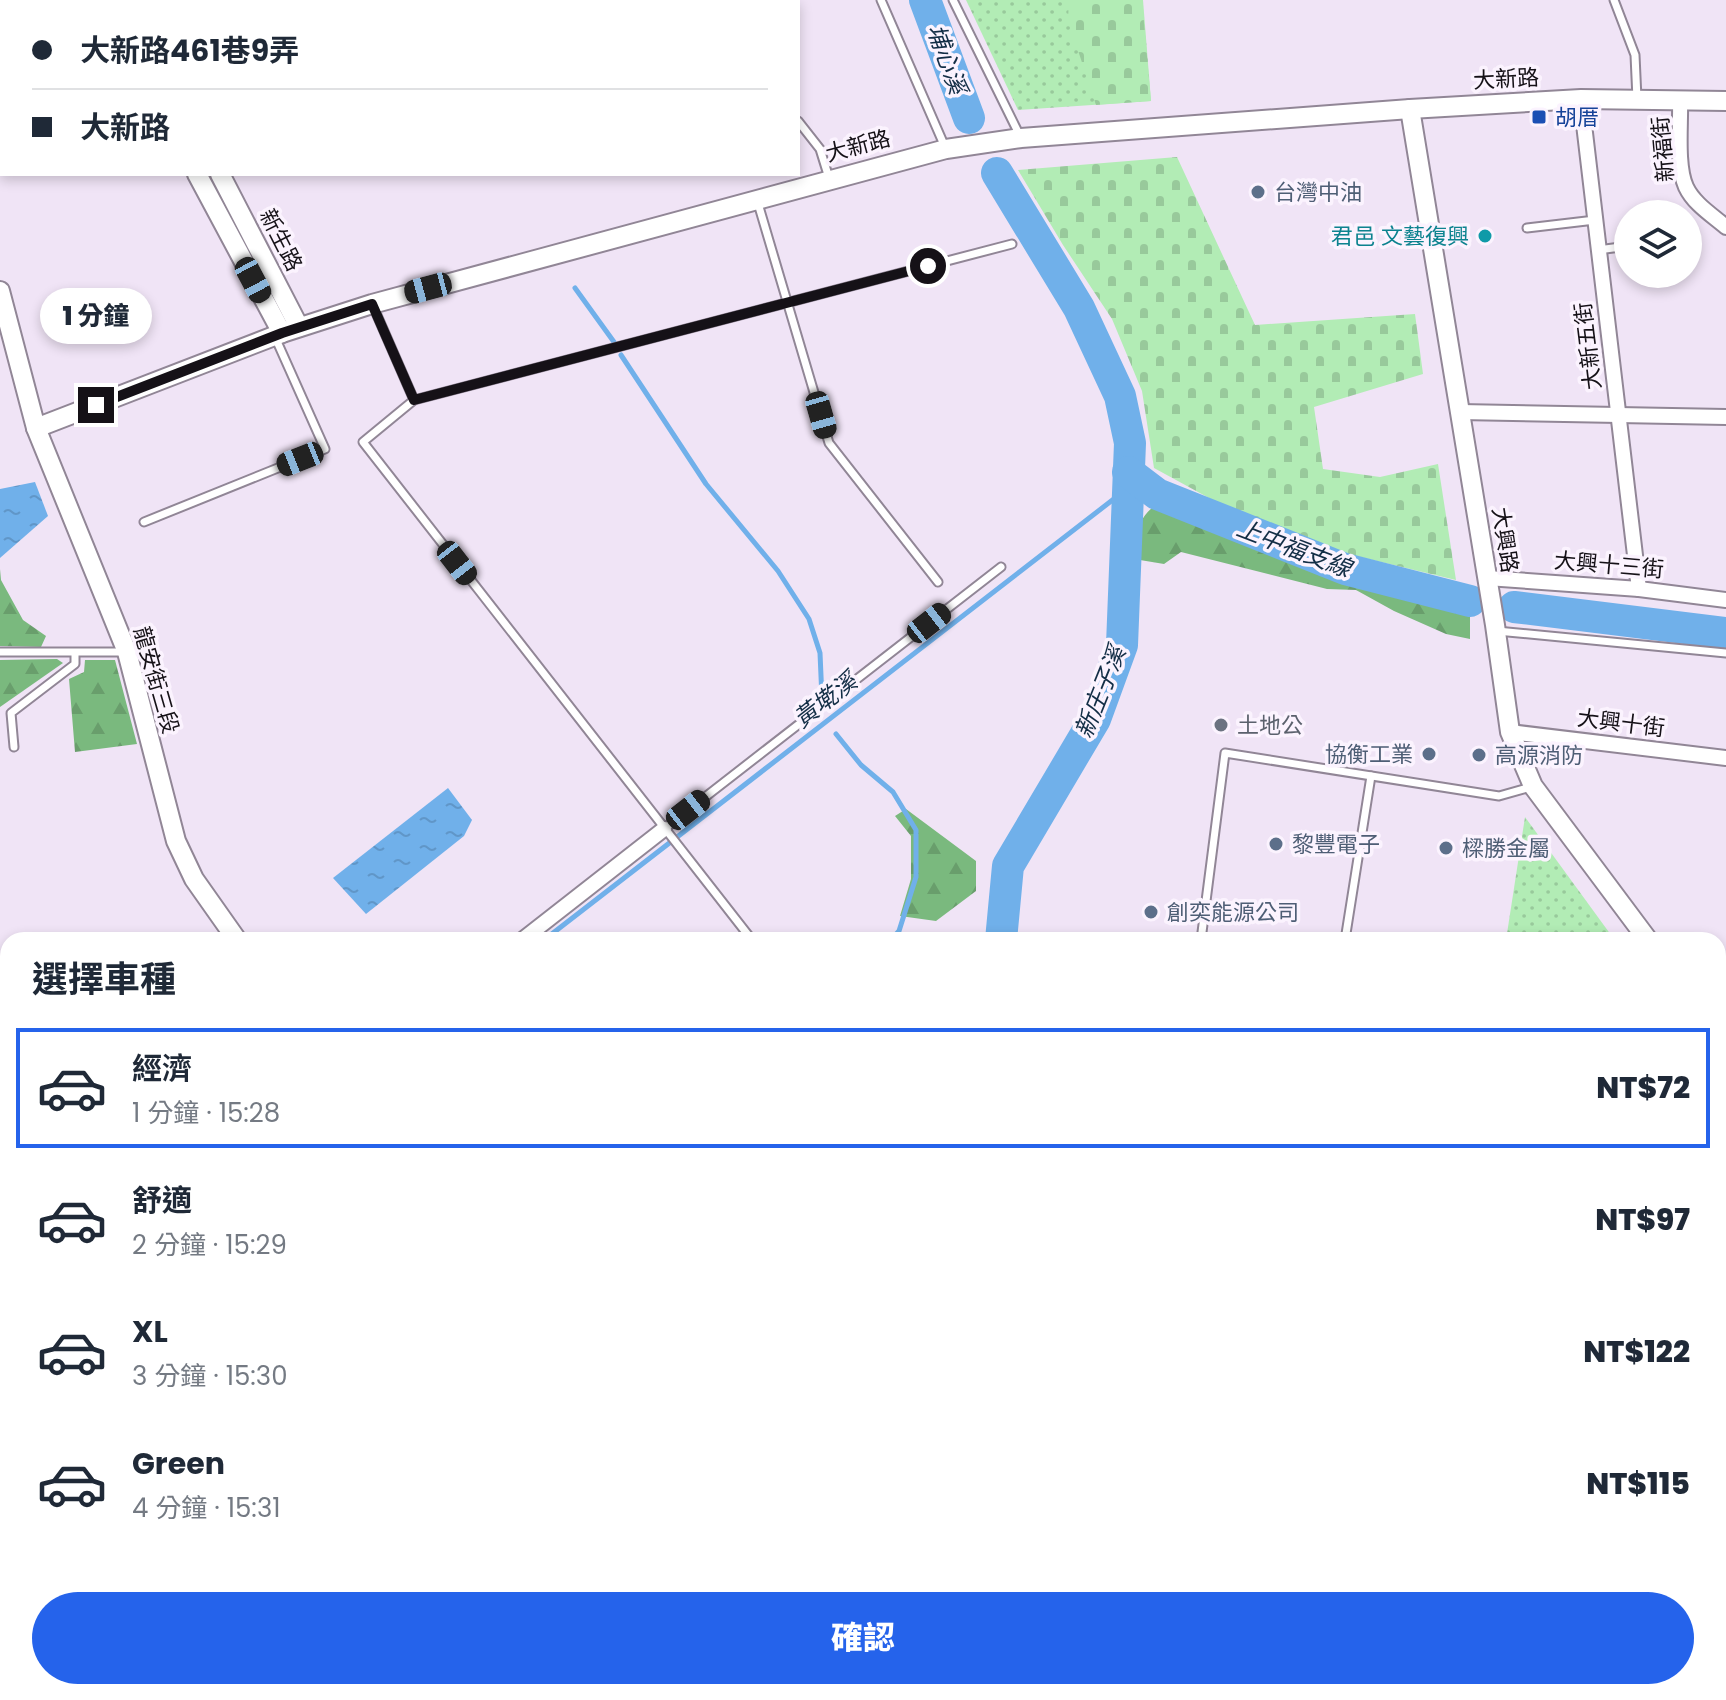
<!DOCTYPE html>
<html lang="zh-TW">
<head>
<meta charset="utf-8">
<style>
	body { margin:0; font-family:Poppins,"Noto Sans TC",sans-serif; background:#f6f6f7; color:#1f2937; height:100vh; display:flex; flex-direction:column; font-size:30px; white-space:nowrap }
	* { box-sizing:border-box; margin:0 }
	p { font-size:26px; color:#747a83 }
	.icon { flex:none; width:44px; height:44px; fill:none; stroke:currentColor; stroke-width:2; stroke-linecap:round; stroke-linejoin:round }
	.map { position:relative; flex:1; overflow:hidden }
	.drawer { position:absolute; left:0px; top:932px; width:1726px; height:768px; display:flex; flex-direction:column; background:#fff; border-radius:24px 24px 0 0; box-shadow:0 4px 12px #0003 }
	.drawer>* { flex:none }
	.hud { position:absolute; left:0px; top:0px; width:800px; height:176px; box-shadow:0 4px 12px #0003; display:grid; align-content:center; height:176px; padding:0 32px; background:#fff }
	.controls { position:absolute; left:1614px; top:200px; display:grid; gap:16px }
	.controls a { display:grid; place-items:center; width:88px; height:88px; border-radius:50%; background:#fff; box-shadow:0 4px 12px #0003; font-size:40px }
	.end { position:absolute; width:36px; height:36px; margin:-18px; border:10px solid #151117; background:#fff; box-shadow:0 0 0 4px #fff }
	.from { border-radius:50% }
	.bubble { position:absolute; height:56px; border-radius:28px; background:#fff; box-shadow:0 4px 12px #0003; font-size:26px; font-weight:800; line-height:56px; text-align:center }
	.car { position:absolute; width:24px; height:48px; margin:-24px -12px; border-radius:10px; box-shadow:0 0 6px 2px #0007; background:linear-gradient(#222 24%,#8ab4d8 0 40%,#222 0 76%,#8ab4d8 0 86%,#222 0) }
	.hud b { display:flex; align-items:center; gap:28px; height:76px; font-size:30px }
	.hud b+b { border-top:2px solid #e0e1e3 }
	.hud i { width:20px; height:20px; background:#1f2937 }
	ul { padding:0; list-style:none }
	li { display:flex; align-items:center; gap:24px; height:120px; margin:0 16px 12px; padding:0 16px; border:4px solid transparent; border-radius:0px }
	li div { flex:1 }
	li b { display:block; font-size:30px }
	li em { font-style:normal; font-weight:800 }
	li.current { border-color:#2563eb }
	li>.icon { width:72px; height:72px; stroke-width:1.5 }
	h2 { padding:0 32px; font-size:36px; line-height:96px }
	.primary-button { display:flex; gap:16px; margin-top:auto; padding:16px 32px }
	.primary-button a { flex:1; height:92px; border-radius:48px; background:#2563eb; color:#fff; font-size:32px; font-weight:800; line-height:92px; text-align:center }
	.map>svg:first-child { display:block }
</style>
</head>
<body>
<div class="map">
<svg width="1726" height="1700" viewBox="0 0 1726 1700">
	<defs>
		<pattern id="green-dots" width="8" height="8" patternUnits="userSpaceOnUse" patternTransform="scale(2)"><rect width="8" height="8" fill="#b2ecb5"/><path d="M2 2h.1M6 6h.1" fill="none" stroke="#98c99b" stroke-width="1.8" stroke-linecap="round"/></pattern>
		<pattern id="forest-firs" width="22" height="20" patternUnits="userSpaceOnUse" patternTransform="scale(2)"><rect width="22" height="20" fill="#7ab97e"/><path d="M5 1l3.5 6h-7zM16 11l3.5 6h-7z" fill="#699e6c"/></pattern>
		<pattern id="cemetery-stones" width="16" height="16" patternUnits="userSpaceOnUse" patternTransform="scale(2)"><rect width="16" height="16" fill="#b2ecb5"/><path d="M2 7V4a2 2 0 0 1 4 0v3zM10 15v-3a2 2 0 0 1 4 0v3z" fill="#98c99b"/></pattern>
		<pattern id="water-ripples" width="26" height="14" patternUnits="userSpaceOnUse" patternTransform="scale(2)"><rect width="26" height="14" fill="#70b0ea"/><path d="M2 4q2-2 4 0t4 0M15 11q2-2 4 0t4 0" fill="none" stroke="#6096c8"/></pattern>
	</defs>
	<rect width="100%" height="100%" fill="#f0e4f6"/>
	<g fill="url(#green-dots)">
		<polygon points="237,0 357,0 359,2 234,2"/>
		<polygon points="966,0 1143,0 1151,101 1018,110"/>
		<polygon points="1525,817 1611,935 1600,940 1506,940"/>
		<polygon points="1718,1076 1726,1087 1726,1136 1718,1118"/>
		<polygon points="1726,1146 1726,1399 1718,1396 1718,1175"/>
	</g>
	<g fill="url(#forest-firs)">
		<path d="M1160 502C1212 526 1264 549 1319 566 1369 582 1422 593 1470 615V639L1446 634 1394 611 1356 590 1327 589 1181 552 1164 564 1140 560C1137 533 1135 518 1160 502Z"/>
		<polygon points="0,569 1,580 23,620 46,636 41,647 0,646"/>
		<polygon points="57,659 63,663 0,707 0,660"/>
		<polygon points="85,660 115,660 137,744 75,752 69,679 84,672"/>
		<polygon points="906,809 976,861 976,891 936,921 900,916 911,879 911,836 895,816"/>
		<polygon points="1718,1399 1726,1402 1726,1472 1718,1473"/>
	</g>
	<g fill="url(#cemetery-stones)">
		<polygon points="1069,0 1142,0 1151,101 1096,105 1068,20"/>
		<polygon points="1177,157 1255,325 1415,314 1423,374 1314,407 1323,469 1380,477 1438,464 1456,580 1327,549 1231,510 1154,468 1142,391 1112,319 1063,245 1018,170"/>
	</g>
	<g fill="url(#water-ripples)">
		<polygon points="35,482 48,516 0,558 0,489"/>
		<polygon points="448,788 472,820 464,836 366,914 333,878"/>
	</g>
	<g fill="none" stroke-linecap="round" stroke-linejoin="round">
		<g stroke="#70b0ea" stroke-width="5">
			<polyline points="364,0 365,2"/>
			<polyline points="575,288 614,342"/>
			<polyline points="621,355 706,484 778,571 809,619 820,653 822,699"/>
			<polyline points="836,734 861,765 893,792 916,830 916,877 899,931 891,940"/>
			<polyline points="544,940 1128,488"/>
			<polyline points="483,1692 485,1700"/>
		</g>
		<g stroke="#70b0ea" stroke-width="32">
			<polyline points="925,0 969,118"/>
			<polyline points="997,173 1079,308 1120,396 1130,443 1122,645 1095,719 1008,866 1001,940"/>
			<polyline points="1128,472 1157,494 1345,569 1470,601"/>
			<polyline points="1514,607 1726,633"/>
			<polyline points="1454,1692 1462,1700"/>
		</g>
		<g stroke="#918696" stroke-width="11">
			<g id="lane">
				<polyline points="704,0 706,2"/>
				<polyline points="881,0 945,147"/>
				<polyline points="953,0 1020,136"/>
				<polyline points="1614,0 1635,55 1637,99"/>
				<polyline points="4,2 8,0"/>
				<polyline points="798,121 820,149 829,178"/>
				<polyline points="0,148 2,148"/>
				<polyline points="757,200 829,443 938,582"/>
				<polyline points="1527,228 1595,220"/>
				<polyline points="1598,250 1628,246"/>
				<polyline points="373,306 414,400"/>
				<polyline points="144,522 325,449 275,337"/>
				<polyline points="1497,631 1726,653"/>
				<polyline points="0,652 126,652"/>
				<polyline points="14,747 11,713 75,664 75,653"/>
				<polyline points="664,829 1001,567"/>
				<polyline points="752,940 363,442 414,400 1012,244"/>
				<polyline points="1201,940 1225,753 1499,796 1531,787"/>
				<polyline points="1345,940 1371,776"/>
				<polyline points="0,1270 8,1255"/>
				<polyline points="1718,1484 1726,1483"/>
				<polyline points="0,1566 8,1563"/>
				<polyline points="199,1692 201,1700"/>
				<polyline points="759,1692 761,1700"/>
			</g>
		</g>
		<g stroke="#918696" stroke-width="18">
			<g id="street">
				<polyline points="1581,99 1639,589"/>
				<path d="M1680 99C1681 123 1676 165 1686 187 1694 204 1712 215 1726 227"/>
				<polyline points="1460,412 1726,417"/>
				<polyline points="1487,578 1639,589 1726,600"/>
				<polyline points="1510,732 1726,758"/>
				<polyline points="522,940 664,829"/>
				<polyline points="0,1176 8,1177"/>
			</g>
		</g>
		<g stroke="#918696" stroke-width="22">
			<g id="secondary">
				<polyline points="104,0 106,2"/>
				<polyline points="131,0 132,2"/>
				<polyline points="1410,109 1495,625 1510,732 1533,786 1648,940"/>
				<polyline points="197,174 282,333"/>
				<polyline points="220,174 299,327"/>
				<polyline points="0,291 36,428 127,652 176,841 194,879 237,940"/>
				<polyline points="36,428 282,333 372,304 946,149 1021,138 1410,109 1581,99 1726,101"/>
				<polyline points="1718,1033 1726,1044"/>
				<polyline points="983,1692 991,1700"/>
			</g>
		</g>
		<use href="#lane" stroke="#fff" stroke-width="7"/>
		<use href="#street" stroke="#fff" stroke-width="14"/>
		<use href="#secondary" stroke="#fff" stroke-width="18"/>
	</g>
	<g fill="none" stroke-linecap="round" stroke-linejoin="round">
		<polyline stroke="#151117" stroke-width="10" points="96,405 282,333 372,304 414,400 928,266"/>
	</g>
	<rect fill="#1a4fb4" stroke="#fbf3fe" stroke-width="3" x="1531" y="109" width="16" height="16" rx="4"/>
	<g fill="#5c6f8a" stroke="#fbf3fe" stroke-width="3">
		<circle cx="1258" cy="192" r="8"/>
		<circle cx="1429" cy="754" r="8"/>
		<circle cx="1479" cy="755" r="8"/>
		<circle cx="1276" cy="844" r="8"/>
		<circle cx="1446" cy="848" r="8"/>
		<circle cx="1151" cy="912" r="8"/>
	</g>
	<circle fill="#0f9aa8" stroke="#fbf3fe" stroke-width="3" cx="1485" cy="236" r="8"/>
	<circle fill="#6b7280" stroke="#fbf3fe" stroke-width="3" cx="1221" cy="725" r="8"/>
	<g text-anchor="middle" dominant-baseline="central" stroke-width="7" stroke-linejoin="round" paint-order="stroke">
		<g font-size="22" fill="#151117" stroke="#fbf3fe">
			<text transform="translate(1506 79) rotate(-3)">大新路</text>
			<text transform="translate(858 146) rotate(-15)">大新路</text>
			<text transform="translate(1663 149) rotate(-95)">新福街</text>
			<text transform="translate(281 240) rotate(63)">新生路</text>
			<text transform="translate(1588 346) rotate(-97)">大新五街</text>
			<text transform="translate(1505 540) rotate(81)">大興路</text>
			<text transform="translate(1609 565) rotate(5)">大興十三街</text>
			<text transform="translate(156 680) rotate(74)">龍安街三段</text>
			<text transform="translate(1621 723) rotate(7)">大興十街</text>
		</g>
		<g font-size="22" fill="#164399" stroke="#fbf3fe" text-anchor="start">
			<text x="1555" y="117">胡厝</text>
		</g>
		<g font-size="22" fill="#4e5e75" stroke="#fbf3fe" text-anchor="start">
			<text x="1274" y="192">台灣中油</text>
			<text x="1413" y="754" text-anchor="end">協衡工業</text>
			<text x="1495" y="755">高源消防</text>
			<text x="1292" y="844">黎豐電子</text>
			<text x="1462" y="848">樑勝金屬</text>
			<text x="1167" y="912">創奕能源公司</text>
		</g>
		<g font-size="22" fill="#0d838f" stroke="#fbf3fe" text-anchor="end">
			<text x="1469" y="236">君邑 文藝復興</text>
		</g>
		<g font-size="22" fill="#5b616d" stroke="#fbf3fe" text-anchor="start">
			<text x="1237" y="725">土地公</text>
		</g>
		<g font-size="24" font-style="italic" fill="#132e46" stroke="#fbf3fe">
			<text transform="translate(947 59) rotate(70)">埔心溪</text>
			<text transform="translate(1294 548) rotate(21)">上中福支線</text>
			<text transform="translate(1100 692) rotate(-68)">新庄子溪</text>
			<text transform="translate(825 700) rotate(-38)">黃墘溪</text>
		</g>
	</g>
</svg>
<div class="controls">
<a><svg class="icon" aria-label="layers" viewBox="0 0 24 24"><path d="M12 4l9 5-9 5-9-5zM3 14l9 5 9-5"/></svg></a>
</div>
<i class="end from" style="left:928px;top:266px"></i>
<i class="end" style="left:96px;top:405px"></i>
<div class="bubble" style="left:40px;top:288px;width:112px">1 分鐘</div>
<i class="car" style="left:253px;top:280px;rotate:152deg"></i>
<i class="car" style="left:428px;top:288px;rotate:255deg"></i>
<i class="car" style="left:821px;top:415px;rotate:164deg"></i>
<i class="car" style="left:300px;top:459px;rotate:248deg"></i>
<i class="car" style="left:457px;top:563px;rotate:142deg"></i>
<i class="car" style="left:929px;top:623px;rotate:52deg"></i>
<i class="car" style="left:688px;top:810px;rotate:52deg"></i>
<div class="hud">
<b><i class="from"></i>大新路461巷9弄</b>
<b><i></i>大新路</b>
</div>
<section class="drawer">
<h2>選擇車種</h2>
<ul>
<li class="current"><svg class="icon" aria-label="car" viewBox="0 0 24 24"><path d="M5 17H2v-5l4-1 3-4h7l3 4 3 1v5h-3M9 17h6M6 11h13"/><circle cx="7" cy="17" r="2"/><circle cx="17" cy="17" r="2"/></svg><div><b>經濟</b><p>1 分鐘 · 15:28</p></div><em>NT$72</em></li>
<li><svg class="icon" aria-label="car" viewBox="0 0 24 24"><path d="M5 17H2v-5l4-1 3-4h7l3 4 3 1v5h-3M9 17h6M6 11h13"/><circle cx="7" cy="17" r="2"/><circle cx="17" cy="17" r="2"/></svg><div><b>舒適</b><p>2 分鐘 · 15:29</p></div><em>NT$97</em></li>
<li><svg class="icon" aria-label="car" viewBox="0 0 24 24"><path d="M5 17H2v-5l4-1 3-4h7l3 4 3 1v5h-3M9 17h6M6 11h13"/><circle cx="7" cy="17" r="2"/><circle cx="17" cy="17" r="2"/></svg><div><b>XL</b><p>3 分鐘 · 15:30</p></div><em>NT$122</em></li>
<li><svg class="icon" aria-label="car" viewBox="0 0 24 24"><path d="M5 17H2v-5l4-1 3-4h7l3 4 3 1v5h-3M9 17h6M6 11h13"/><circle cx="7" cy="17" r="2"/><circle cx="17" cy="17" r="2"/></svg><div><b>Green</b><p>4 分鐘 · 15:31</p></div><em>NT$115</em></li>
</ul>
<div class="primary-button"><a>確認</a></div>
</section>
</div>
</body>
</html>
